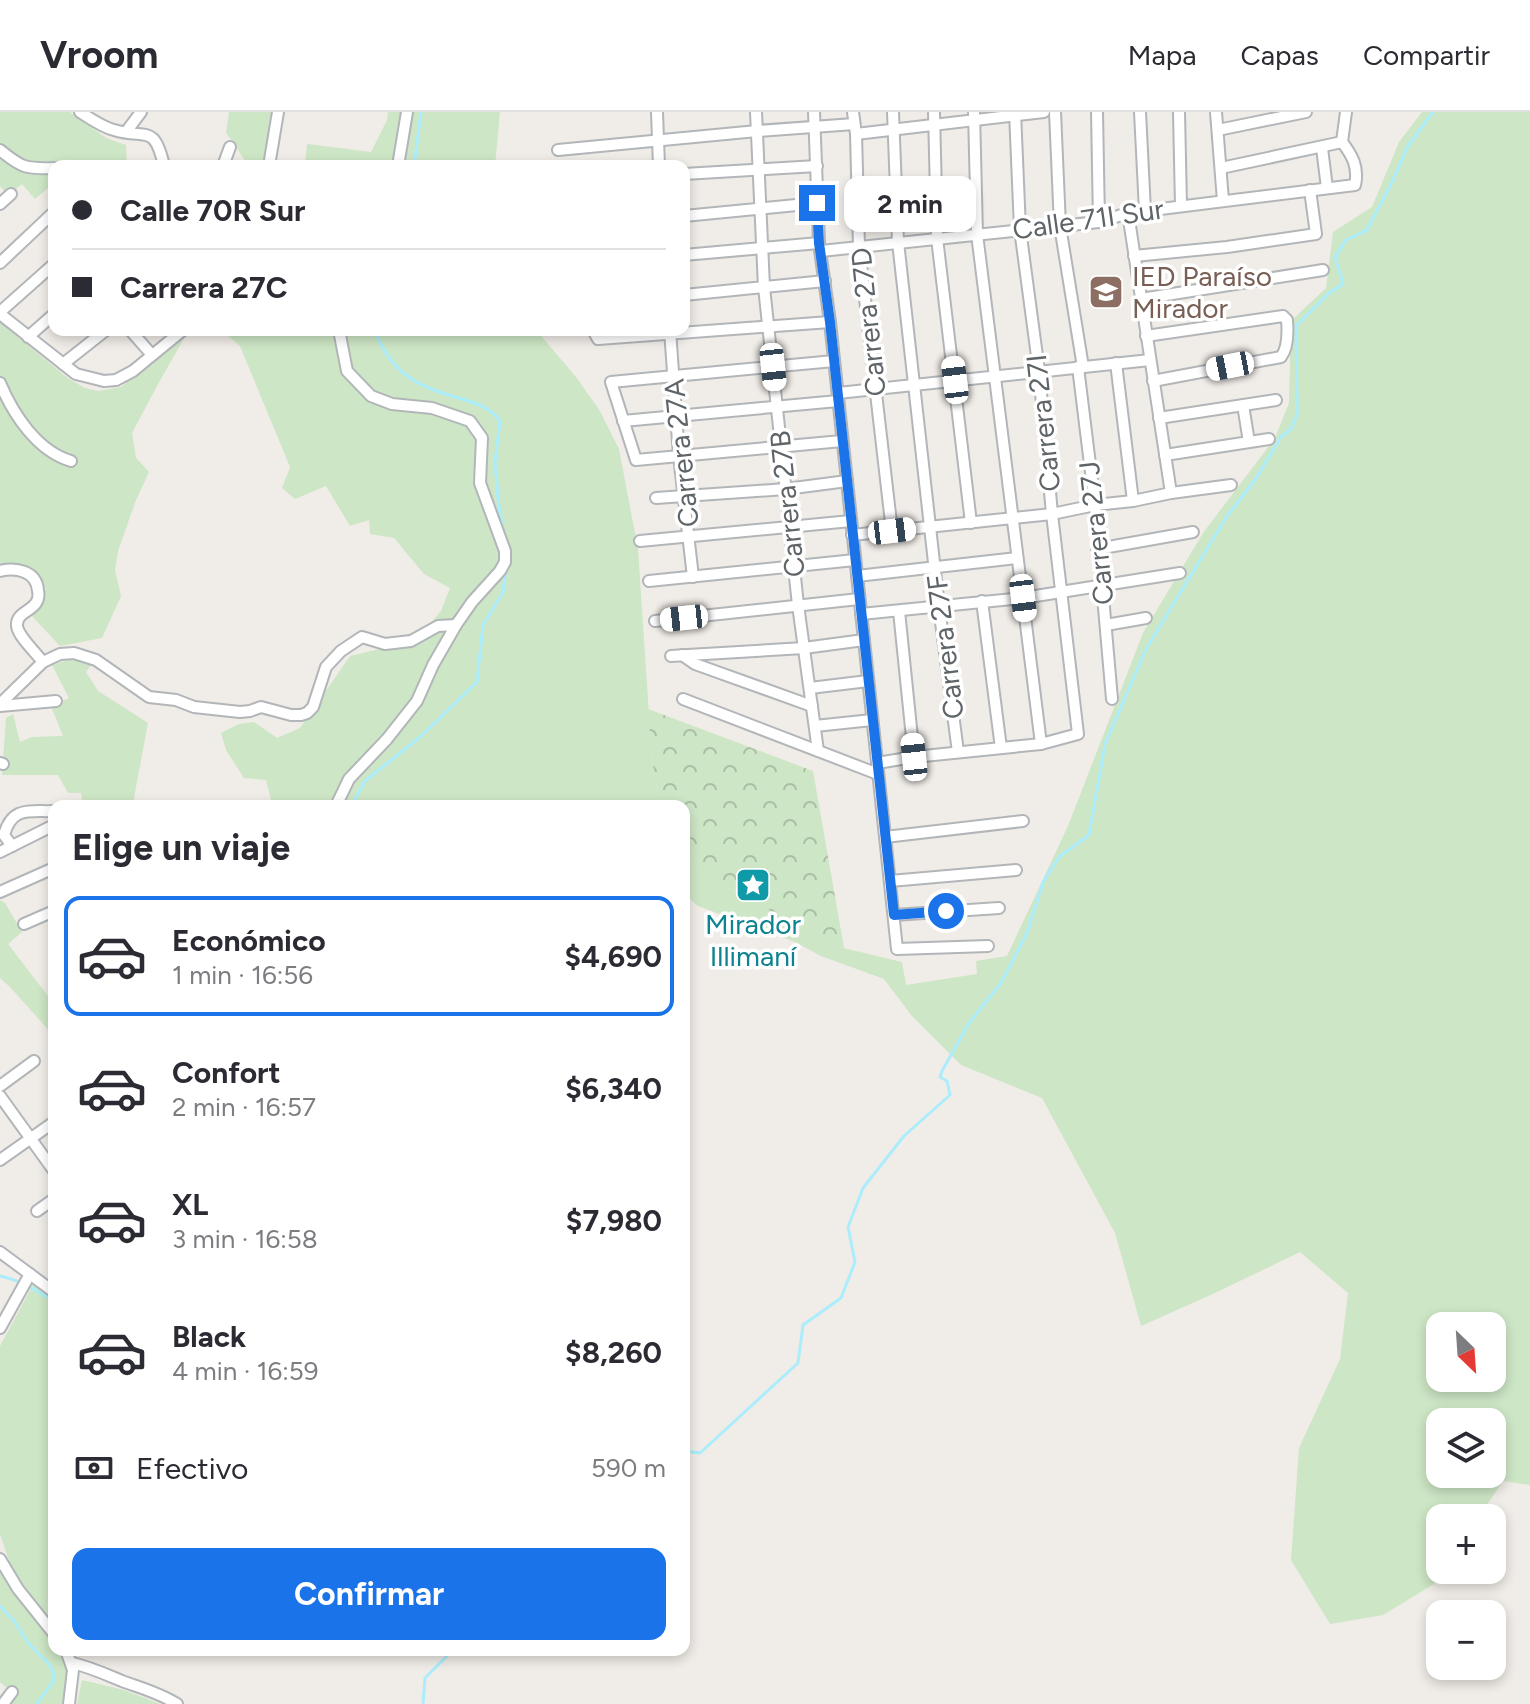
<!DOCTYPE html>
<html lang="es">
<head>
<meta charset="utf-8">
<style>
	body { margin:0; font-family:Figtree,sans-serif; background:#f7f7f7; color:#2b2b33; height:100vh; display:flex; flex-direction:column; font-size:30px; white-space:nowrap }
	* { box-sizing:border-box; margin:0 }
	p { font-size:26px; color:#7c7c81 }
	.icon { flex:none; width:44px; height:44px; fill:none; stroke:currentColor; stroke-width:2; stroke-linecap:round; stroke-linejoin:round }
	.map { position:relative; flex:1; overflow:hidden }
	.sheet { position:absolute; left:48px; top:688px; width:642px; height:856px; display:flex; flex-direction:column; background:#fff; border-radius:16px; box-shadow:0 4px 12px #0003 }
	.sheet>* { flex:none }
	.guide { position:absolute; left:48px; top:48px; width:642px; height:176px; border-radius:16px; box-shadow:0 4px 12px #0003; display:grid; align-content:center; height:176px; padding:0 24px; background:#fff }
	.needle { width:52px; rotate:155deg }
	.controls { position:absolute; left:1426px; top:1200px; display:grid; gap:16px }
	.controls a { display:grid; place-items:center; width:80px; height:80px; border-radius:16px; background:#fff; box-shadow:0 4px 12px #0003; font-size:40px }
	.end { position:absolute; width:36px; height:36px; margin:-18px; border:10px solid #1a73e8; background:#fff; box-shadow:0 0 0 4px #fff }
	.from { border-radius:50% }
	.bubble { position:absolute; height:56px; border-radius:16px; background:#fff; box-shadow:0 4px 12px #0003; font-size:26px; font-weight:700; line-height:56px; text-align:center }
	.car { position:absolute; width:24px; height:48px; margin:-24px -12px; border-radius:10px; box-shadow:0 0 6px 2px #0007; background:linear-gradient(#fff 24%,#345 0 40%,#fff 0 76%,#345 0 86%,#fff 0) }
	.guide b { display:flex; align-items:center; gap:28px; height:76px; font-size:30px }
	.guide b+b { border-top:2px solid #e1e1e2 }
	.guide i { width:20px; height:20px; background:#2b2b33 }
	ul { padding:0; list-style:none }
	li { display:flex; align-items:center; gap:24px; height:120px; margin:0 16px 12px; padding:0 8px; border:4px solid transparent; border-radius:16px }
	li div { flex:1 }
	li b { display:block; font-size:30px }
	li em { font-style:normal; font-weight:700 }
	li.current { border-color:#1a73e8 }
	li>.icon { width:72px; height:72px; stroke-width:1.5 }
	h2 { padding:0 24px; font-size:36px; line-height:96px }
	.pay { display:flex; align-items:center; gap:20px; height:88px; padding:0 24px; font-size:30px }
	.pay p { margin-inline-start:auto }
	.action { display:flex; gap:16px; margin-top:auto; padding:16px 24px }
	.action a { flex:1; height:92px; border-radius:16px; background:#1a73e8; color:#fff; font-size:32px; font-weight:700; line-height:92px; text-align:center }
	header { display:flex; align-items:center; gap:48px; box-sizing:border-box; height:112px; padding:0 40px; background:#fff; border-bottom:2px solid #e1e1e2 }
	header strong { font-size:38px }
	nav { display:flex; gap:44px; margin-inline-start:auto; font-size:28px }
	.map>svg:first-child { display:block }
</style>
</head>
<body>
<header>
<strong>Vroom</strong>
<nav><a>Mapa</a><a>Capas</a><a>Compartir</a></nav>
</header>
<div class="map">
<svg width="1530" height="1592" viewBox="0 0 1530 1592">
	<defs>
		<pattern id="park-crowns" width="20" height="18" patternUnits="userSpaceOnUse" patternTransform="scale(2)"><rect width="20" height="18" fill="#cde6c5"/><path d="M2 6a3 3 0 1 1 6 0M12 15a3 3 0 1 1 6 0" fill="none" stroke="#aabea4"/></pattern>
	</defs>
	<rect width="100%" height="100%" fill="#f0ece7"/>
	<g fill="#cde6c5" fill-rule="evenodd">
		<polygon points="0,0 70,0 106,26 126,33 127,54 54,54 54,71 35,87 22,72 8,83 0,74"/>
		<polygon points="229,0 274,0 264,54 248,54 233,30 226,21"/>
		<polygon points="388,0 500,0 495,54 305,54 307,32 371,40 387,8"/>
		<path d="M1422 0H1530V1373L1503 1369 1478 1406H1440V1458H1443L1434 1472 1383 1503 1330 1512 1291 1448 1299 1336 1340 1247 1348 1181 1300 1140 1215 1181 1141 1214 1115 1121 1042 986 961 953 912 904 884 867 821 844 795 830 698 794 684 782V740L698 759 835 834 902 850 906 873 977 862 976 849 1007 844 1068 714 1143 521 1203 421 1275 326 1289 291 1291 209 1326 176 1333 120 1372 95 1399 30ZM1440 1214H1492V1266H1440ZM1440 1310H1492V1362H1440Z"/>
		<path d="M0 211 69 267 85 276 98 279 121 275 186 223 158 272 132 321 136 346 149 360 136 388 118 439 115 458 121 484 102 526 60 534 32 504C45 491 50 462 26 456 19 454 8 456 0 457Z"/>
		<polygon points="221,218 536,218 576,265 600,299 619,337 638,437 652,649 661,694 599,694 596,691 582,694 270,694 271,688 266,668 244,666 226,638 221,621 239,612 254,610 277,626 300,616 350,544 409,530 425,518 441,499 450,476 424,462 394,426 370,422 369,408 350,414 326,374 295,387 282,376 290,355 240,234"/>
		<polygon points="68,548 80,548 91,553 86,560 98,579 148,611 133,691 135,694 83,694 81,681 68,681 58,663 2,663 6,606 13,602 20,630 32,625 63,624 51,594 69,586 52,553"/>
		<polygon points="0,788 5,791 22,820 8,832 54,892 54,924 10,875 0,866"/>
		<polygon points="34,1171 54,1186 54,1511 27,1479 12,1458 0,1422 0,1234"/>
		<path d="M0 1459 5 1469 54 1529V1538H61C72 1555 67 1574 63 1592H8L12 1580 0 1570Z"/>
		<polygon points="82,1568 124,1578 160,1592 77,1592"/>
	</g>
	<polygon fill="url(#park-crowns)" points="648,597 813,659 844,836 835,834 698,759 684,740 684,694 661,694 660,690 652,649"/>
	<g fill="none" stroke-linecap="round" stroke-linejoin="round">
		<g stroke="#abedfc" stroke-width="3">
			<polyline points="414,54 421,0"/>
			<path d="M375 218C389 257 413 273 452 284 471 290 487 292 500 309L495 350 498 387 504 425"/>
			<polyline points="351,694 365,669 420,625 477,570 483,513 503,480 506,456"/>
			<path d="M0 1164C20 1168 37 1178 54 1190"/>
			<polyline points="684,1339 700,1341 798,1251 803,1213 841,1186 855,1150 848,1115 863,1076 904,1024 950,983 947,969 940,965 942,959 969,911 1001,871 1027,821 1043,770 1059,745 1089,723 1105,632 1146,537 1227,404 1255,368 1281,325 1291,317 1297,303 1296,214 1328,182 1343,172 1335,145 1346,128 1367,118 1393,68 1408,34 1433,0"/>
			<polyline points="0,1494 14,1509 29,1532 49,1552 53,1560 54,1568 37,1592"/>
			<polyline points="423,1592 425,1566 453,1538"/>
		</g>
		<g stroke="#b2b6b9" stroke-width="14">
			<g id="minor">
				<path d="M80 0C91 7 102 15 114 18 146 28 154 10 164 54"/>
				<polyline points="657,0 659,54"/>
				<polyline points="756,0 764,175 798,493 818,639"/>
				<polyline points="814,0 819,131 830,210 897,837 988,834"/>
				<polyline points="853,0 856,22 859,135 892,419"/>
				<polyline points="893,0 898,130 939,495 958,640"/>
				<polyline points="934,0 937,126 971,411"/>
				<polyline points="974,0 977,122 1041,632"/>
				<polyline points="1055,0 1060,114 1083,255"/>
				<polyline points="1097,0 1099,110"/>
				<polyline points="1140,0 1145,99"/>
				<polyline points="1179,0 1181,94"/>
				<polyline points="1216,0 1223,89"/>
				<polyline points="1218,18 1306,0"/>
				<polyline points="126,20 141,0"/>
				<polyline points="856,22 1044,0"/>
				<polyline points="1342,30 1346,0"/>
				<polyline points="1322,36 1327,76"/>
				<path d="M0 38C22 56 26 57 54 56"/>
				<polyline points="558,38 757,19 854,12"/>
				<polyline points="223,54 230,35"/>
				<polyline points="269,54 278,0"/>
				<polyline points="398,54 407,0"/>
				<polyline points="1221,56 1342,30"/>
				<polyline points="684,62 817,54"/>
				<polyline points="0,92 11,82"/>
				<polyline points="1128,101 1171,381"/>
				<polyline points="684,104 817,91"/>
				<path d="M821 139 1099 110 1128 101 1355 73C1359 55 1352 43 1342 30"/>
				<polyline points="684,143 819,131"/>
				<polyline points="1134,144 1227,135 1316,122 1310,78"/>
				<polyline points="0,151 54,100"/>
				<polyline points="684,183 825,169"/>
				<polyline points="1141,187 1323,158"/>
				<polyline points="0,200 54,152"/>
				<polyline points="0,202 76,262 104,269 116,268 133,259 183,218"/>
				<polyline points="130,218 152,243"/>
				<polyline points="593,218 598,227 830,210"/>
				<polyline points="670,218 679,344 693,465"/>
				<path d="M1146 224 1283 204 1287 208C1288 220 1288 236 1281 245L1153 269"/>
				<polyline points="28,225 54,202"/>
				<polyline points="834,249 611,270 636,348 842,329"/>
				<polyline points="1116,251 1133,389"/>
				<polyline points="63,252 106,218"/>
				<polyline points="1078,255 1095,393 1112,587"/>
				<path d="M0 271C13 302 37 339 71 349"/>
				<polyline points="838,281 1150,248"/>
				<polyline points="1243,293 1249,330"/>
				<polyline points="1159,306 1276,288"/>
				<polyline points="623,309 838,289"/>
				<polyline points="1165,343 1269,327"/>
				<polyline points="656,386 786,377 847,369"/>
				<polyline points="852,423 1052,402 1095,393 1133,389 1171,381 1231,373"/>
				<polyline points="640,429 851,409"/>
				<polyline points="1097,437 1193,420"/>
				<path d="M0 459C16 455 37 459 38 479 39 483 38 488 36 491 30 500 16 501 17 514 18 524 36 541 43 550"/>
				<polyline points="857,464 1017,446"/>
				<polyline points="649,469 855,448"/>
				<polyline points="982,489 1001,636"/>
				<polyline points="899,499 914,645"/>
				<polyline points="861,502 1023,486 1180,461"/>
				<polyline points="655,509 859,487"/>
				<polyline points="1106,513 1146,506"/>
				<polyline points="682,543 695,552 812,594"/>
				<polyline points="671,544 804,536 864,528"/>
				<polyline points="810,576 868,569"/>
				<polyline points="683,587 878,662"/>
				<polyline points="0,592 43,550 60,542 74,541 96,548 149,585 176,588 194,595 240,600 250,599 261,595 291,603 301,603 307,601 313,595 326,555 341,539 362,525 385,532 411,529 438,514 456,513"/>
				<polyline points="0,594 56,589"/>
				<polyline points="815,614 872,608"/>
				<polyline points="0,651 3,652"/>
				<polyline points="877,651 914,645 1041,632 1078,622 1052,402 1039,259 1020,117 1015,0"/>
				<polyline points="336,694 349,667 387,627 417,589 433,553 456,513 472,490 500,459 505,450 505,439 480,371 482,326 470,309 432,296 392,292 371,284 347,259 339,218"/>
				<polyline points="885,725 1023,709"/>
				<path d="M12 734 4 723C12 694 29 700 54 699"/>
				<polyline points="0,740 50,715"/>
				<polyline points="890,769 1016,758"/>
				<polyline points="0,780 54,756"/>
				<polyline points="894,803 999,796"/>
				<polyline points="24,812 54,799"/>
				<polyline points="0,974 34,949"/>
				<polyline points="0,984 54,1059"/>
				<polyline points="0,1048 54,1010"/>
				<polyline points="37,1099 54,1087"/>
				<polyline points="0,1140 54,1180"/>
				<polyline points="0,1216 30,1162"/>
				<polyline points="0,1447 18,1477 54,1522"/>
				<polyline points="66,1538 73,1558 69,1592"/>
				<path d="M72 1551C90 1555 105 1562 122 1569 141 1576 160 1581 177 1592"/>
				<polyline points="3,1592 12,1580"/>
			</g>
		</g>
		<use href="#minor" stroke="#fff" stroke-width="10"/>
	</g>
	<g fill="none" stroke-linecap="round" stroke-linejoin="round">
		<polyline stroke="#1a73e8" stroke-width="10" points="817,91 819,131 830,210 894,803 946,799"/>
	</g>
	<defs>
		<g id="school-square" transform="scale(1.8)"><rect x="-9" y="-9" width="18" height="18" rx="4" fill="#8d6e63" stroke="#fff"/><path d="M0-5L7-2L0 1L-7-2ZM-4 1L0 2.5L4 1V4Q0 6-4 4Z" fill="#fff"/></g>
		<g id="sight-square" transform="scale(1.8)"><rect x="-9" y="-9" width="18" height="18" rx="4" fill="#0f9aa8" stroke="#fff"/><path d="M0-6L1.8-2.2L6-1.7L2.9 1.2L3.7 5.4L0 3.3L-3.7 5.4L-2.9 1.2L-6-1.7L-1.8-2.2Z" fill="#fff"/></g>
	</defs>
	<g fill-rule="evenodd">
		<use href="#school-square" x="1106" y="180"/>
		<use href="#sight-square" x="753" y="773"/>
	</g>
	<g text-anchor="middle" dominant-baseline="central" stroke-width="7" stroke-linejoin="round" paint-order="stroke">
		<g font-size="28" fill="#5e6467" stroke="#fff">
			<text transform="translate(1088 107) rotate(-8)">Calle 71I Sur</text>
			<text transform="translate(868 210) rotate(-96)">Carrera 27D</text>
			<text transform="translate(1043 311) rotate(-96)">Carrera 27I</text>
			<text transform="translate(681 341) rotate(-96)">Carrera 27A</text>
			<text transform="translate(787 392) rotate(-96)">Carrera 27B</text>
			<text transform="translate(1096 421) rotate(-96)">Carrera 27J</text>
			<text transform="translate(945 535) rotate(-97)">Carrera 27F</text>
		</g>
		<g font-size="28" fill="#785e54" stroke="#fff" text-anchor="start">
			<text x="1132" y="164">IED Paraíso<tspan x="1132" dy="32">Mirador</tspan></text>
		</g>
		<g font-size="28" fill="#0d838f" stroke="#fff">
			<text x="753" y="812">Mirador<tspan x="753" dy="32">Illimaní</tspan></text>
		</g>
	</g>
</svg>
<div class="controls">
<a><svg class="needle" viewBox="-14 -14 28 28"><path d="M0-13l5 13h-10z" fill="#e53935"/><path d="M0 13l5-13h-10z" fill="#7c7c81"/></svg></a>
<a><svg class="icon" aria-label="layers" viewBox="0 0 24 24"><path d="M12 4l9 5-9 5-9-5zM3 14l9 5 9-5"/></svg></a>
<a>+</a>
<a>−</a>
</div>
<i class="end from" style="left:946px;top:799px"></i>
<i class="end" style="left:817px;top:91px"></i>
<div class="bubble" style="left:844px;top:64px;width:132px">2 min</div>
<i class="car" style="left:1230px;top:254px;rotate:259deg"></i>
<i class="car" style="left:773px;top:255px;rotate:174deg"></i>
<i class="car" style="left:955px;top:268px;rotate:353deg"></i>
<i class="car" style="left:892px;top:419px;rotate:83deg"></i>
<i class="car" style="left:1023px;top:486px;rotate:173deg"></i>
<i class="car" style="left:684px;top:506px;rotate:264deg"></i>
<i class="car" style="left:914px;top:645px;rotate:354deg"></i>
<div class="guide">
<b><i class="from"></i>Calle 70R Sur</b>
<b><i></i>Carrera 27C</b>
</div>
<section class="sheet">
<h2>Elige un viaje</h2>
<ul>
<li class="current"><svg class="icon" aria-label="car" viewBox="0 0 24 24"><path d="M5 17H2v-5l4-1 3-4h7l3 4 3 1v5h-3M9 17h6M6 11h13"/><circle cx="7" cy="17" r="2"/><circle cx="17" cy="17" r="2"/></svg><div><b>Económico</b><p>1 min · 16:56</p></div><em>$4,690</em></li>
<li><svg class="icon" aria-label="car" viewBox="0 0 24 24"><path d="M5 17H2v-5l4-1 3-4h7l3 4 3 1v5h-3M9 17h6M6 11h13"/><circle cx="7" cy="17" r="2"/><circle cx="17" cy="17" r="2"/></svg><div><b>Confort</b><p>2 min · 16:57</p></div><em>$6,340</em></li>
<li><svg class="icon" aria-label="car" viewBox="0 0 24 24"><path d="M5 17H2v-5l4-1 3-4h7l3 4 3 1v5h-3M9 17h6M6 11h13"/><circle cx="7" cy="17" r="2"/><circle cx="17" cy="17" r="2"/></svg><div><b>XL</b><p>3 min · 16:58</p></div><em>$7,980</em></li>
<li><svg class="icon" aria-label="car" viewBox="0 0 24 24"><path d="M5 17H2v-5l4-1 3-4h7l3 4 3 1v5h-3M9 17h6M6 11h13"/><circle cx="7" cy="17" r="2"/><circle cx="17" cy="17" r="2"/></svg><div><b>Black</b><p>4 min · 16:59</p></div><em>$8,260</em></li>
</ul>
<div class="pay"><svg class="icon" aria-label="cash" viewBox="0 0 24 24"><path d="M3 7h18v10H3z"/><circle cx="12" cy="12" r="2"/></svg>Efectivo<p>590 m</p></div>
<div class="action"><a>Confirmar</a></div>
</section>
</div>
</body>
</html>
